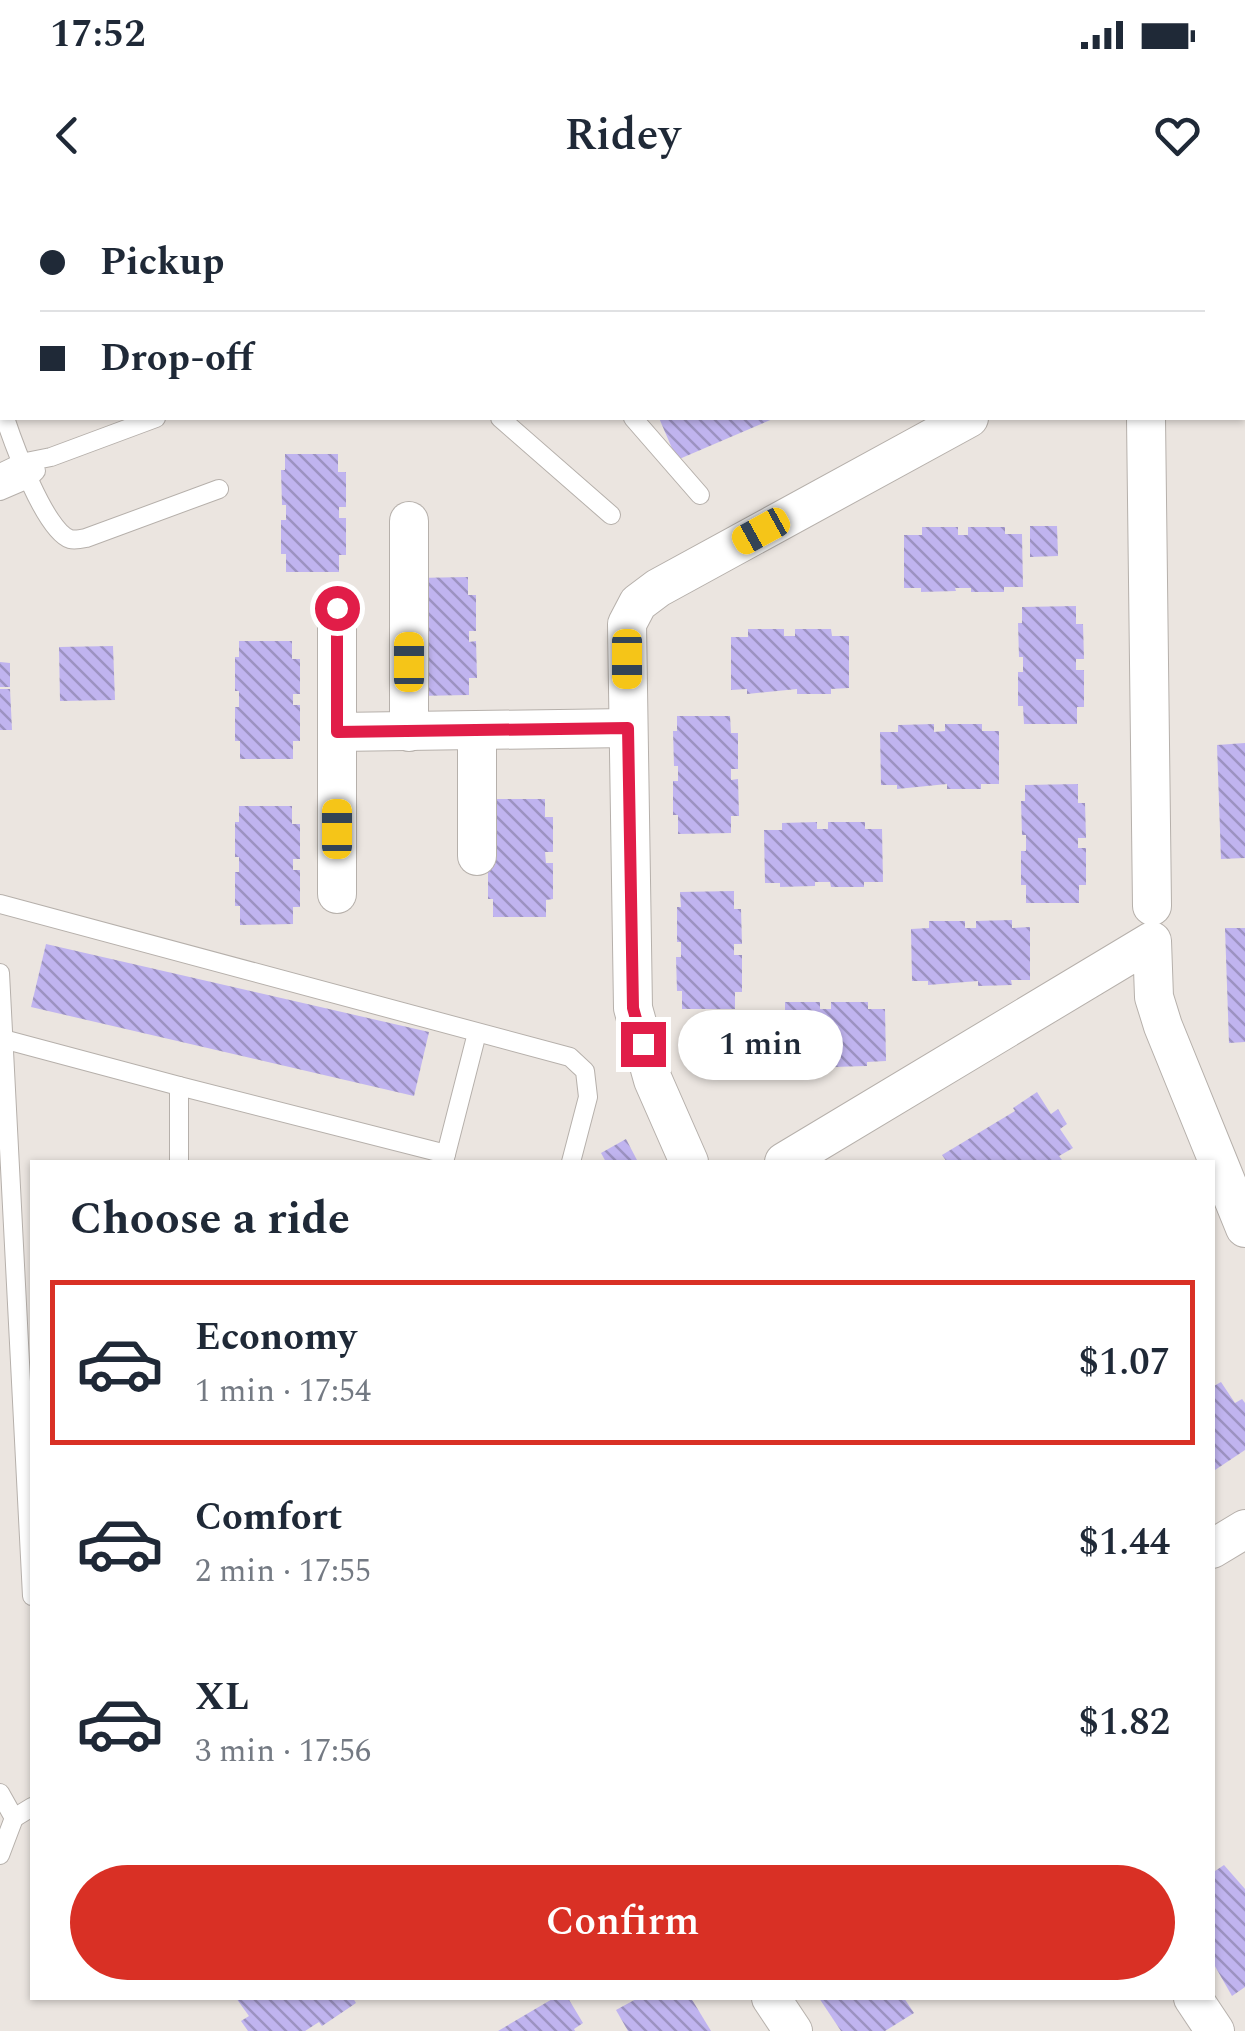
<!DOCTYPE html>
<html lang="en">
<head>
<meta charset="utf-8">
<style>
	body { margin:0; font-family:Spectral,serif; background:#f6f6f7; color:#1f2937; height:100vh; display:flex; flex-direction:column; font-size:38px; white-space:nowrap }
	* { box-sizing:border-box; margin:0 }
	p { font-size:32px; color:#747a83 }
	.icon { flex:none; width:55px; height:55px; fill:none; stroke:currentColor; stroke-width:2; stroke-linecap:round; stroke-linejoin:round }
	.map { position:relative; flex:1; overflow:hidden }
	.side { position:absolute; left:30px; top:960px; width:1185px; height:840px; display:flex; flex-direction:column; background:#fff; border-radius:0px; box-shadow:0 2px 8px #0004 }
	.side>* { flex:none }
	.banner { position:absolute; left:0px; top:0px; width:1245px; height:220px; box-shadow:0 2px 8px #0004; display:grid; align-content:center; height:220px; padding:0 40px; background:#fff }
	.end { position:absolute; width:45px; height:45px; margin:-22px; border:12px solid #e11d48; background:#fff; box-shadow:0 0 0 5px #fff }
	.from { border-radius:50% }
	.bubble { position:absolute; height:70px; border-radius:35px; background:#fff; box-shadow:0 2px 8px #0004; font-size:32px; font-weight:600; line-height:70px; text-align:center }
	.car { position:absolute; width:30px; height:60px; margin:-30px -15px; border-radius:12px; box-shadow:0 0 8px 2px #0007; background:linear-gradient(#f5c518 24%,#345 0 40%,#f5c518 0 76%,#345 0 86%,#f5c518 0) }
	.banner b { display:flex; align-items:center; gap:35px; height:95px; font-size:38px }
	.banner b+b { border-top:2px solid #e0e1e3 }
	.banner i { width:25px; height:25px; background:#1f2937 }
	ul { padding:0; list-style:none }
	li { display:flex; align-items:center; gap:30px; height:165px; margin:0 20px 15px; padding:0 20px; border:5px solid transparent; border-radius:0px }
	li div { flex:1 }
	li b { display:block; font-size:38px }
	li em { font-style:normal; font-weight:600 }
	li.selected { border-color:#d93025 }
	li>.icon { width:90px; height:90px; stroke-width:1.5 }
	h2 { padding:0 40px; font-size:45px; line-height:120px }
	.action { display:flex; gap:20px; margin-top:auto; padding:20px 40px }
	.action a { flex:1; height:115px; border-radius:60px; background:#d93025; color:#fff; font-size:40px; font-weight:600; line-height:115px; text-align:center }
	.status { display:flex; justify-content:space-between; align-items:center; height:70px; padding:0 50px; background:#fff; direction:ltr }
	.status svg { height:28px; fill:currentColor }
	header { display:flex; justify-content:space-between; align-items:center; height:130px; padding:0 40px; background:#fff; font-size:45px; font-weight:600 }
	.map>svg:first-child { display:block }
</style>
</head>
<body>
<div class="status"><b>17:52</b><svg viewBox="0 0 49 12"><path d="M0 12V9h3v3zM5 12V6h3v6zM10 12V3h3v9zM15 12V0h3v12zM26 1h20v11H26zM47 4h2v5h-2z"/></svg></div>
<header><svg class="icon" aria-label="back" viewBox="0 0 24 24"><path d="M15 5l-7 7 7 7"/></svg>Ridey<svg class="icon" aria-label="heart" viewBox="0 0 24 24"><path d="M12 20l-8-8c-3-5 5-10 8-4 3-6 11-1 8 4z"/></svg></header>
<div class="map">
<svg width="1245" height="1831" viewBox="0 0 1245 1831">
	<defs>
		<pattern id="building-back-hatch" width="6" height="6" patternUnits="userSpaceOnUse" patternTransform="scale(2.5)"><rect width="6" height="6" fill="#c0b4ef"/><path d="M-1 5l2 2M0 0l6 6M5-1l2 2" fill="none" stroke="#9c92c1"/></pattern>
	</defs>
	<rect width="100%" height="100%" fill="#ebe5e0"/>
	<g fill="url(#building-back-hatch)">
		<polygon points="659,218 775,218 677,260"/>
		<polygon points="285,254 338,254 338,272 346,272 346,307 339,307 339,318 346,318 346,355 339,355 339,372 286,372 286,354 281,354 281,320 286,320 286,305 282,305 281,270 285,270"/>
		<polygon points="1030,326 1057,326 1058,356 1030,357"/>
		<polygon points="922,327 958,327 958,335 968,335 968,327 1005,327 1005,334 1022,334 1023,387 1004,387 1004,392 971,392 971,388 955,388 956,391 921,392 921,388 904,388 904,335 922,335"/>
		<polygon points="468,377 468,395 476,395 476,431 469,431 469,442 476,441 477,478 469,478 469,495 416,496 415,378"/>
		<polygon points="1076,406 1076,424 1083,424 1084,459 1076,459 1076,470 1084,470 1084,507 1077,507 1077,524 1024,524 1023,506 1018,506 1018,472 1023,472 1023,457 1019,457 1018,423 1022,423 1022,407"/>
		<polygon points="748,429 784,429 784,436 795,436 795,429 831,429 832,436 849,436 849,488 831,489 831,494 797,494 797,489 747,494 747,489 731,490 731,437 748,437"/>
		<polygon points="239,441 292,441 292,459 300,459 300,494 293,494 293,505 300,505 300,541 293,541 293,559 240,559 240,541 235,541 235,507 239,507 239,491 235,491 235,457 239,457"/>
		<polygon points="113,446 115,500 60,501 59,447"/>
		<polygon points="0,462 10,463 10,487 0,487"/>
		<polygon points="0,489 10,489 12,530 0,530"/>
		<polygon points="677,516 730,516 731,533 738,533 738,569 731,569 731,580 738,579 739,616 731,616 731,633 678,634 678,615 673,615 673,581 678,581 678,566 674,566 673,531 677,531"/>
		<polygon points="934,524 934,532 945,531 945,524 982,524 982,531 999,531 999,584 981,584 981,589 947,589 947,584 897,589 897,585 881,585 880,532 898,532 898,525"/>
		<polygon points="1245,543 1245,658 1221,659 1217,545"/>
		<polygon points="1078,584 1078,603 1085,603 1086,638 1078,638 1078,648 1086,648 1086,685 1079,685 1079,703 1026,703 1026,685 1021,685 1021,651 1026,651 1026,635 1022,635 1021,601 1025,601 1025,585"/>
		<polygon points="492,599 545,599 545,617 553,617 553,652 545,652 546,663 553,663 553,699 546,700 546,717 493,717 493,699 488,699 488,665"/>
		<polygon points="239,606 292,606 292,624 300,624 300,659 293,659 293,670 300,670 300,707 293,707 293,724 240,725 240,706 235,706 235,672 239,672 239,657 235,657 235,622 239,622"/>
		<polygon points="817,622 817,629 828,629 828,622 865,622 865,629 882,629 883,682 864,682 864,687 831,687 830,682 815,682 815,686 780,687 780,683 765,683 764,630 782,630 782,623"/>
		<polygon points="734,691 734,709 741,709 742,744 734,744 734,755 742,755 742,792 735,792 735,809 682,809 682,791 677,791 676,757 681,757 681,742 677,742 677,707 681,707 680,692"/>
		<polygon points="1012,720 1012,728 1030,727 1030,780 1011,780 1012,785 978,786 978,781 928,785 928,781 912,781 911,729 929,728 929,721 965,721 965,728 976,728 976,721"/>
		<polygon points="1225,728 1245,728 1245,842 1229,843"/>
		<polygon points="46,744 429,832 414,896 31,807"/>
		<polygon points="785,802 820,802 820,809 831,809 831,802 868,802 868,809 885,809 886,861 867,862 867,866 833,867 833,862 818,862 818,866 783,867 783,862 768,863 767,810 785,810"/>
		<polygon points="1037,892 1051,914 1058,909 1067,924 1060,929 1073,948 1059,956 1062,960 947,962 942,955 1015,911 1013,908"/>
		<polygon points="626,939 638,962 606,962 601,953"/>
		<polygon points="1221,1182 1235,1203 1242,1199 1245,1203 1245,1250 1212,1272 1212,1187"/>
		<polygon points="1224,1665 1245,1689 1245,1787 1232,1796 1212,1761 1212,1673"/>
		<polygon points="236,1798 353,1798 356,1803 322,1826 319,1822 305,1831 248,1831 241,1821 249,1816"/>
		<polygon points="554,1798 568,1798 583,1823 574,1829 575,1831 498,1831"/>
		<polygon points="638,1798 691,1798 711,1831 628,1831 616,1810"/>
		<polygon points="819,1798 904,1798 914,1813 885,1831 841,1831"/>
	</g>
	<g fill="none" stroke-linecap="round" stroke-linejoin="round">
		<g stroke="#b6b0ab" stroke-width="20">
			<g id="lane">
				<path d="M5 218C13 242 45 331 70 339 74 340 81 339 86 338L219 289"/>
				<polyline points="500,218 611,315"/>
				<polyline points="633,218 700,295"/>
				<polyline points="0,273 21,263 51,257 156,218"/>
				<polyline points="0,291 28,279 36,271"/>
				<polyline points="0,704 570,857 585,871 588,897 571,962"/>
				<polyline points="0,773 32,1396"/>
				<polyline points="3,839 179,886 179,962"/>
				<polyline points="179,886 446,954"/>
				<polyline points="444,962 477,833"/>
				<polyline points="0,1593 14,1618 0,1655"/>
				<polyline points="14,1618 32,1607"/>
			</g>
		</g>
		<g stroke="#b6b0ab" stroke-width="40">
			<g id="street">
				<polyline points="1142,0 1143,2"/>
				<polyline points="1146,218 1152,706"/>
				<polyline points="409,321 409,532"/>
				<polyline points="337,408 337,694"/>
				<polyline points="337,532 628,528"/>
				<polyline points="477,532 477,656"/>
				<polyline points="689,962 653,880 633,808 627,424 638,403 658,388 969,218"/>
				<polyline points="784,962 1152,741 1154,797 1163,826 1245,1028"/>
				<polyline points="1212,1349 1245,1329"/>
				<polyline points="771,1798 793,1831"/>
				<polyline points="1193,1798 1215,1831"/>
			</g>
		</g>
		<use href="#lane" stroke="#fff" stroke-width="18"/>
		<use href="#street" stroke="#fff" stroke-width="38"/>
	</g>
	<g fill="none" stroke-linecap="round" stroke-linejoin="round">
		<polyline stroke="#e11d48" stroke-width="12" points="337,408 337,532 628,528 633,808 643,844"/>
	</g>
</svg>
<i class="end from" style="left:337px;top:408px"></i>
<i class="end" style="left:643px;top:844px"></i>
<div class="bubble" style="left:678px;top:810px;width:165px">1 min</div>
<i class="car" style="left:761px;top:331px;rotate:241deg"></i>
<i class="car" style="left:627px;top:459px;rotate:180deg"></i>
<i class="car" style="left:409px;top:462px;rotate:0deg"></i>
<i class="car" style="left:337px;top:629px;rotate:0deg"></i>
<div class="banner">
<b><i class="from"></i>Pickup</b>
<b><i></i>Drop-off</b>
</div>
<section class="side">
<h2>Choose a ride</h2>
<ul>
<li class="selected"><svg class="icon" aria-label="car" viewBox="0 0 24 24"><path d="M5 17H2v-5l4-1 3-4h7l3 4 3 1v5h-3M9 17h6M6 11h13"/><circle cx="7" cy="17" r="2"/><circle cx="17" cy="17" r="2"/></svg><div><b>Economy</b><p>1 min · 17:54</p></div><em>$1.07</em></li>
<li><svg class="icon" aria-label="car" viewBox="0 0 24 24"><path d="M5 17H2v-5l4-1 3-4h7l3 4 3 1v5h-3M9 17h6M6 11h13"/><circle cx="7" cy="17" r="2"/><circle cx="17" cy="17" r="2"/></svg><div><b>Comfort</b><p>2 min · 17:55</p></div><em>$1.44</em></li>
<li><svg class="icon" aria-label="car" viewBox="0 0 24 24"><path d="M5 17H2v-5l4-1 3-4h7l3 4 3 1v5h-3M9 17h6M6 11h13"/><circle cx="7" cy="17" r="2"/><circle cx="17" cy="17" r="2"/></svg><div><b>XL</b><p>3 min · 17:56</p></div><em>$1.82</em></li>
</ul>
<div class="action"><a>Confirm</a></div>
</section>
</div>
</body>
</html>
